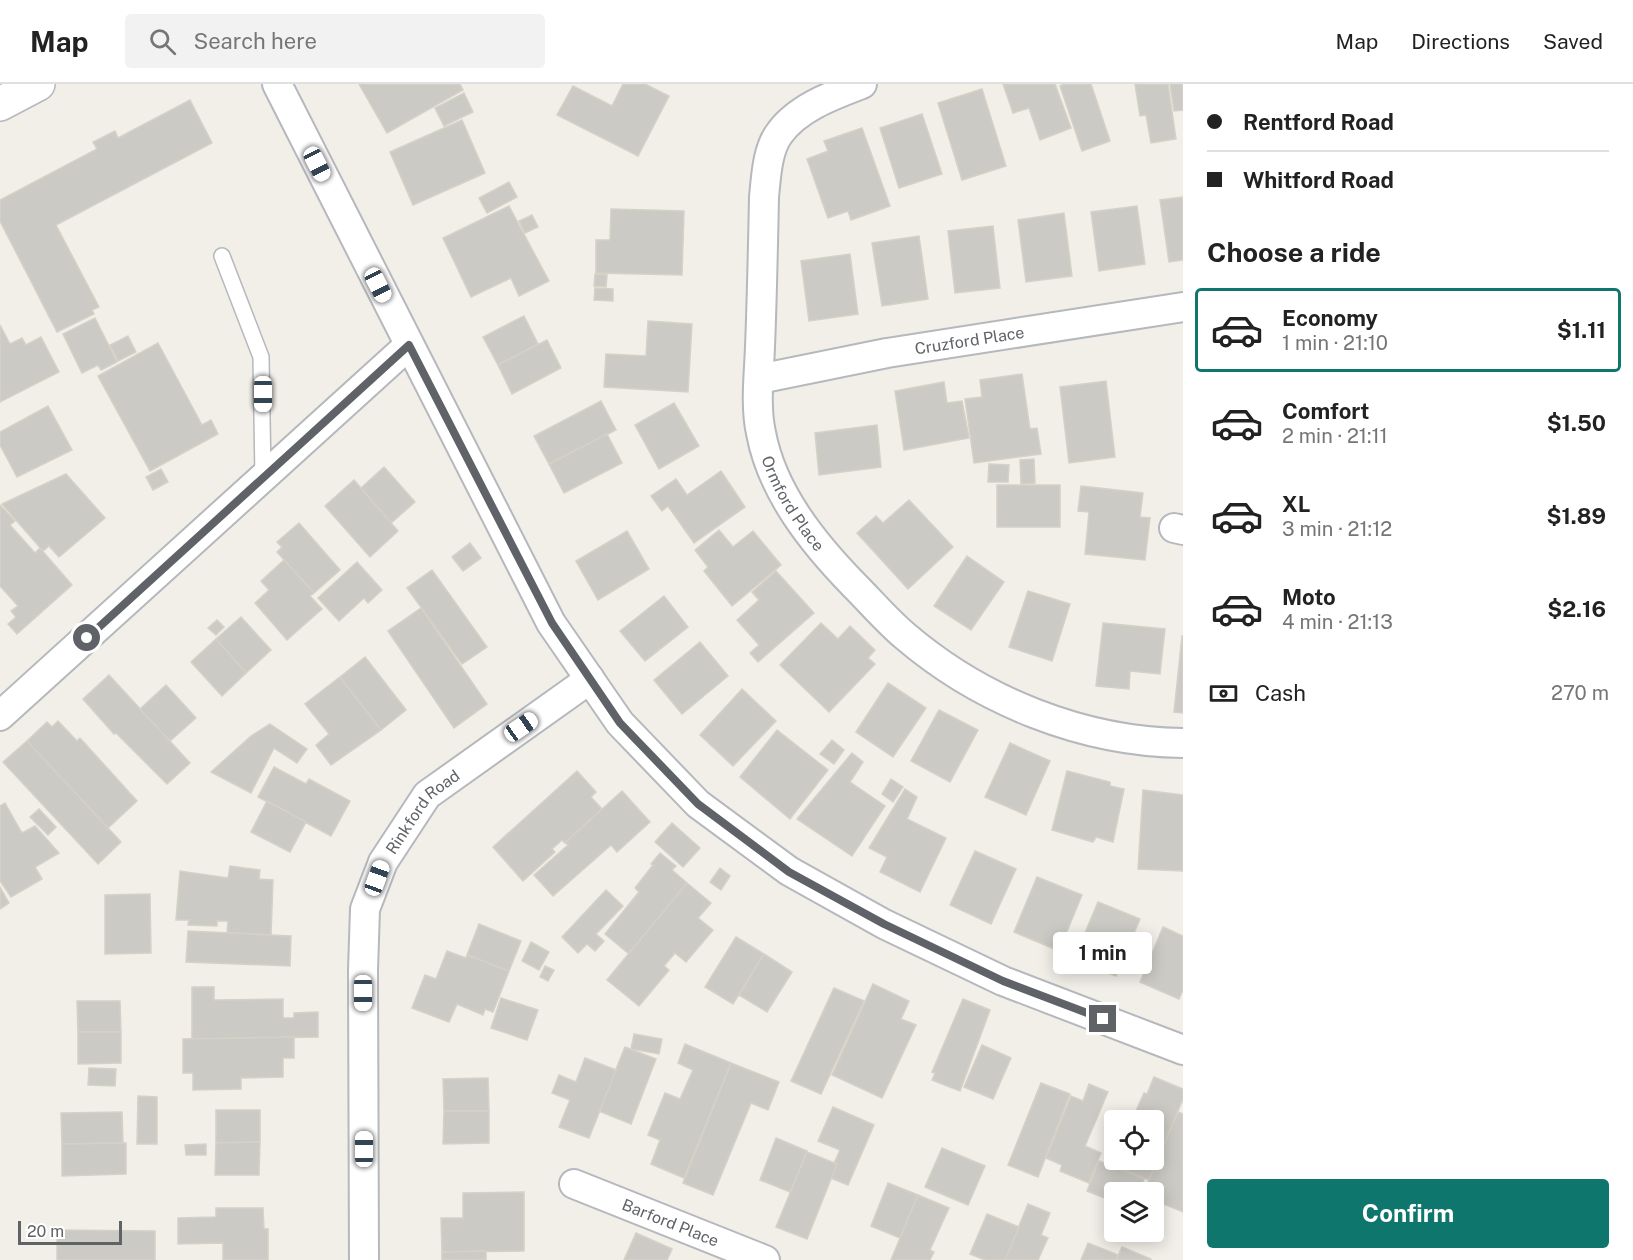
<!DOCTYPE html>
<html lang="en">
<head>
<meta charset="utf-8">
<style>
	body { margin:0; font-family:"Public Sans",sans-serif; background:#f2f2f2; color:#222; height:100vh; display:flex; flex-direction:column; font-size:22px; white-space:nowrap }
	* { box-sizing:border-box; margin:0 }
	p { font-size:20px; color:#767676 }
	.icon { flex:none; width:33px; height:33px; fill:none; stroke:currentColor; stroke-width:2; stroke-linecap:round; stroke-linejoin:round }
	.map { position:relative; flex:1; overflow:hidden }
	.panel { display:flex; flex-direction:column; background:#fff; width:450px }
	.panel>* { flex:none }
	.hud { display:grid; align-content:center; height:132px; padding:0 24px; background:#fff }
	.controls { position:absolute; left:1104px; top:1026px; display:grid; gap:12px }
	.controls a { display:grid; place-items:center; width:60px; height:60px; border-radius:6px; background:#fff; box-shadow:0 3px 15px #0003; font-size:30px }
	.scale { position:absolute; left:18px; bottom:15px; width:104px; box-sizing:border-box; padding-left:6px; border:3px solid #5f6368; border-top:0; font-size:16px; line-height:21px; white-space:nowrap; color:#5f6368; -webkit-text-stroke:4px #fff; paint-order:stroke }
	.end { position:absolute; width:27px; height:27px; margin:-14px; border:8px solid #5f6368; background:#fff; box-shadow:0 0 0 3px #fff }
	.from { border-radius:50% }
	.bubble { position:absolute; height:42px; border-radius:6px; background:#fff; box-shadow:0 3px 15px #0003; font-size:20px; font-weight:700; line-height:42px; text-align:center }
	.car { position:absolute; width:18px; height:36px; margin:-18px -9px; border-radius:8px; box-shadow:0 0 4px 2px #0007; background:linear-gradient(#fff 24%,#345 0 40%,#fff 0 76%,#345 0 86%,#fff 0) }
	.hud b { display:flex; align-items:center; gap:21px; height:57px; font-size:22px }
	.hud b+b { border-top:2px solid #e0e0e0 }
	.hud i { width:15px; height:15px; background:#222 }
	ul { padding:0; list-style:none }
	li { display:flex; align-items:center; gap:18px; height:84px; margin:0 12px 9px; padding:0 12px; border:3px solid transparent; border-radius:6px }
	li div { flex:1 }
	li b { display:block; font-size:22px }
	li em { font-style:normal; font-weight:700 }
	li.current { border-color:#0f766e }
	li>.icon { width:54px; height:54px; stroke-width:1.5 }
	h2 { padding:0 24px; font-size:27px; line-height:72px }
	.pay { display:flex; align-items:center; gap:15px; height:66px; padding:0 24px; font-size:22px }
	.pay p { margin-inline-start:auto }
	.cta { display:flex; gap:12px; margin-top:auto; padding:12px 24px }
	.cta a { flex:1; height:69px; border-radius:6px; background:#0f766e; color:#fff; font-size:24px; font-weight:700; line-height:69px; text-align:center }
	header { display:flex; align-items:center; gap:36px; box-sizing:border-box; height:84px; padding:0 30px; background:#fff; border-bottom:2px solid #e0e0e0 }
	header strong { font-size:28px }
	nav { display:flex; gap:33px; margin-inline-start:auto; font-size:21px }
	.search { width:420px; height:54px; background:#f2f2f2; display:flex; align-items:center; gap:15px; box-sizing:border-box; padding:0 21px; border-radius:6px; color:#767676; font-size:22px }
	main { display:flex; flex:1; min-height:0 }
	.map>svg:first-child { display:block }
</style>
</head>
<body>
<header>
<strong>Map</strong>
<div class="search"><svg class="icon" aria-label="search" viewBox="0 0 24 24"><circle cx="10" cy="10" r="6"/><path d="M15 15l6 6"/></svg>Search here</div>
<nav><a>Map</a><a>Directions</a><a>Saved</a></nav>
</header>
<main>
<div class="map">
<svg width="1183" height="1176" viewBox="0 0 1183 1176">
	<rect width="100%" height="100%" fill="#f1efe8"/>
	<g fill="#cccac5" stroke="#d6d1c6" stroke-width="1.5">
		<polygon points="359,0 460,0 463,6 387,49"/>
		<polygon points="623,0 645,0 669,12 638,72 557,31 573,2 612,22"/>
		<polygon points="1003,0 1055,0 1071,44 1040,56 1029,24 1013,29"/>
		<polygon points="1064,0 1091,0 1110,57 1082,67 1060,2"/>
		<polygon points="1135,0 1168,0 1176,55 1151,59 1146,31 1140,32"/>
		<polygon points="1170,0 1183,0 1183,26 1174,27"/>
		<polygon points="982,5 1006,82 962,96 938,19"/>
		<polygon points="464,9 473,28 444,42 435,24"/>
		<polygon points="190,16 212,59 56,141 99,223 92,226 94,230 57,248 0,137 0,116 97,65 93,58 115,47 118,54"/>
		<polygon points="922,30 942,90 899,104 880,44"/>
		<polygon points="462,36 485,89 413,121 390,68"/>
		<polygon points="862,44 890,122 851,136 848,127 828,134 807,75 828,67 824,57"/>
		<polygon points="509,98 517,113 487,129 479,114"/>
		<polygon points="1183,113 1183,176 1169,178 1160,116"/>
		<polygon points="509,122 549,197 519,212 511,194 471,213 443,154"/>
		<polygon points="1137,122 1145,180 1099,187 1091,128"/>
		<polygon points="611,125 684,127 682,191 596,189 596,156 610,156"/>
		<polygon points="1064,129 1072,192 1026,198 1018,136"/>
		<polygon points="532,131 538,143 525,149 519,137"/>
		<polygon points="993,142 1000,204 955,209 948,147"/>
		<polygon points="919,152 928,215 882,222 872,159"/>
		<polygon points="850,170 858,230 809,237 801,177"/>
		<polygon points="595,190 607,191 606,203 594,202"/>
		<polygon points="595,204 613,205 613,217 594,216"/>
		<polygon points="524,232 538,260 498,281 483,253"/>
		<polygon points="95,234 117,278 101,286 98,281 82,289 63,250"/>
		<polygon points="648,237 692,240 688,308 604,303 606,270 646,272"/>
		<polygon points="0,241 10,260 22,254 26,261 41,253 59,288 0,318"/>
		<polygon points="128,252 136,268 118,277 110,261"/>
		<polygon points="547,256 561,284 512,310 498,281"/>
		<polygon points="158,259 202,341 211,336 218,350 150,387 98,292"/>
		<polygon points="1022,290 1030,345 1037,344 1041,370 974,379 965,315 982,313 980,296"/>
		<polygon points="1106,297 1115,373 1069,379 1060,303"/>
		<polygon points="944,298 947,319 962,317 969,354 904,366 895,307"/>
		<polygon points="601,317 616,346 549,380 534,352"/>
		<polygon points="674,319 699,362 659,385 635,341"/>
		<polygon points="48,322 72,366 17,393 0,361 0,348"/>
		<polygon points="877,341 881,383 819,391 815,349"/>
		<polygon points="607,350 622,379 564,409 549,380"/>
		<polygon points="1034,375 1035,399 1021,400 1020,376"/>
		<polygon points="989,380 1009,381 1008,398 988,398"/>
		<polygon points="384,383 415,418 391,439 361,404"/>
		<polygon points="161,385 168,398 153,406 146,393"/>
		<polygon points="721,387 745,423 694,459 668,422 662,427 651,412 676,395 687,411"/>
		<polygon points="66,390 105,434 59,473 49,462 43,467 2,420"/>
		<polygon points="354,396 398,447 370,473 325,422"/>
		<rect x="997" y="401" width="63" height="42"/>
		<polygon points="1081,402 1143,409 1140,433 1150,434 1145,476 1085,470 1089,428 1078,427"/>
		<polygon points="909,416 953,463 908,505 857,449 876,432 883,439"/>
		<polygon points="0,421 15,437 10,441 35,469 40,464 72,501 17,550 8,540 16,533 11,527 18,522 0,502"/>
		<polygon points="299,439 340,486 314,509 277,468 282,463 277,458"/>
		<polygon points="719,446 733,463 753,447 781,481 732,522 704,487 708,483 695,466"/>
		<polygon points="627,447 649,485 598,516 576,477"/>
		<polygon points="470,459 481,474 463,487 452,473"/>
		<polygon points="967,472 1004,498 971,546 934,522"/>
		<polygon points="284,476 314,509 310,512 322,525 287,556 255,519 269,506 261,497"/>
		<polygon points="357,478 382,506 368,519 364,514 339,537 318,514"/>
		<polygon points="432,486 487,563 462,580 407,504"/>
		<polygon points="776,487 814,529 758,578 750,569 759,561 737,536 759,516 752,508"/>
		<polygon points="1028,507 1070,520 1052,577 1009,563"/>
		<polygon points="664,512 688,543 645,577 620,547"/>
		<polygon points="421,524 487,620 454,644 388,547"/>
		<polygon points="241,533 271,566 246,589 216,555"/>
		<polygon points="217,536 224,543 216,551 208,544"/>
		<polygon points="821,539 838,555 850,542 875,566 868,574 875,580 829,628 780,581"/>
		<polygon points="1103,539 1165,545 1160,590 1130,587 1129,605 1096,602"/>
		<polygon points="1182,552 1183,552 1183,629 1174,628"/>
		<polygon points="216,555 246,589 222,612 191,578"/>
		<polygon points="700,558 728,592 682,630 654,596"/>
		<polygon points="365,573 406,626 381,646 340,593"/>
		<polygon points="109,591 190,679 167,700 116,649 114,650 83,615"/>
		<polygon points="340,593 381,646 331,681 316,661 329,650 305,620"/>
		<polygon points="888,599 926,624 893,673 856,648"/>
		<polygon points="166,601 196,634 170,657 140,625"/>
		<polygon points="742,605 776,637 733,682 700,651"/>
		<polygon points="939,626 978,646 950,698 911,677"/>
		<polygon points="58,637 77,657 80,654 137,717 108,744 27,657 47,638 52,643"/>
		<polygon points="270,640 307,665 297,679 274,664 251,709 211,688 251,652"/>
		<polygon points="777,646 828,686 790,735 740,693"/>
		<polygon points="832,656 844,666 834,680 820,670"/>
		<polygon points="27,657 121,758 98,780 3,678"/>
		<polygon points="1010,659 1050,677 1026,731 985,713"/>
		<polygon points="852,669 863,678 850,698 885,722 852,772 797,735"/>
		<polygon points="274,683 306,700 309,695 350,717 331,752 258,713"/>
		<polygon points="577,687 596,708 591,713 602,725 565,759 562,756 552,765 555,768 523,797 493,763"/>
		<polygon points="1067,687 1110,698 1110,702 1124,705 1113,758 1096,753 1093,758 1052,746"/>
		<polygon points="891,695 903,703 893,718 882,710"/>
		<polygon points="905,705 917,713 907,735 946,754 920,808 880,788 887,773 869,764"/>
		<polygon points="1143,706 1183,711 1183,787 1138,785"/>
		<polygon points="622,707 650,738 617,768 611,761 553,812 534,791 568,761 565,759"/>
		<polygon points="267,717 306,738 290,768 251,748"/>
		<polygon points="5,719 22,749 35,742 59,769 35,783 42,795 11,813 0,797 0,722"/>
		<polygon points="39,725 56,743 48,751 30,733"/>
		<polygon points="672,739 700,764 683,783 655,758"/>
		<polygon points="975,767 1016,785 991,840 950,821"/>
		<polygon points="660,769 676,782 672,786 687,799 629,870 605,850 639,808 635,804 653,781 651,780"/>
		<polygon points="230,782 260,786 259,795 273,796 271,851 227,849 228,837 217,837 217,842 188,841 189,836 176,836 180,787 228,794"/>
		<polygon points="720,784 730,792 721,806 710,798"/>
		<polygon points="1037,793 1082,811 1059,867 1014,848"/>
		<polygon points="687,799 711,819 698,834 713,846 686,878 675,869 664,882 669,886 639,922 607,896"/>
		<polygon points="0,803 9,819 0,825"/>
		<polygon points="606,806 623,822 596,850 604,857 595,867 587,860 578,869 562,853"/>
		<polygon points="150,810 151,869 105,870 105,811"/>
		<polygon points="1098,818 1140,835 1116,892 1074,875"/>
		<polygon points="479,840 521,857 509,887 467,871"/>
		<polygon points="1163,843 1183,852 1183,906 1179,915 1140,898"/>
		<polygon points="188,847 291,852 290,882 186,878"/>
		<polygon points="736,853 764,870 733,920 705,903"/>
		<polygon points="531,858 549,868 539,886 522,877"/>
		<polygon points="447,867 466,874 467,871 509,887 493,928 485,925 483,931 457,920 449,938 412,924 425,891 436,895"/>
		<polygon points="764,870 792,888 767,928 739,911"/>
		<polygon points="545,882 554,886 548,897 540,893"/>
		<polygon points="873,900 909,917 901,935 916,941 882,1014 832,991"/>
		<polygon points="192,903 214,903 214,916 283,915 283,934 294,934 294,929 318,928 318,953 192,955"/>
		<polygon points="834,904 864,917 821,1010 791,997"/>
		<polygon points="501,914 538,926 527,956 491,944"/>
		<polygon points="963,915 990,926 960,1007 932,996 935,989 932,988"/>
		<polygon points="77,917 120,917 121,948 78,948"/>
		<polygon points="78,948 121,948 121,979 78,980"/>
		<polygon points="634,950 662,955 659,970 631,965"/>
		<polygon points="294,953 294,974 283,974 283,993 241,994 241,1005 193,1006 193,989 183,989 183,955"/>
		<polygon points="685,960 731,979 684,1094 651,1080 660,1056 648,1051 665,1009 680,1015 693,986 678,979"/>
		<polygon points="982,961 1011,974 993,1015 964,1003"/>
		<polygon points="625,963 656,975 631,1040 599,1027"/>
		<polygon points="585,974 616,986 589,1054 559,1043 570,1016 552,1009 559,991 576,998"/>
		<polygon points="731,979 779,998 768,1026 751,1019 713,1111 683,1099"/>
		<polygon points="89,984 116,985 115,1002 88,1001"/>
		<polygon points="1154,993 1183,1005 1183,1015 1149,1096 1113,1081 1115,1076 1154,1076 1154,1036 1132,1036 1144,1009 1147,1010"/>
		<polygon points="488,994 489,1027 444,1027 443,995"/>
		<polygon points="1041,999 1070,1010 1038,1093 1008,1081"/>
		<polygon points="1089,1000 1108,1008 1085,1062 1101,1069 1089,1099 1060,1087 1062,1081 1046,1074 1071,1012 1083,1017"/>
		<polygon points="138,1012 157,1013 157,1060 137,1060"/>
		<polygon points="833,1023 874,1041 848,1101 828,1093 840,1066 818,1057"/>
		<polygon points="216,1026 260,1026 260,1058 216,1059"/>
		<polygon points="444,1027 489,1027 489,1059 443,1060"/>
		<polygon points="122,1028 123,1059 62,1060 61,1029"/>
		<polygon points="1178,1028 1183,1030 1183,1128 1154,1116 1154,1108 1144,1108"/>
		<polygon points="776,1054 807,1067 790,1108 760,1096"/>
		<polygon points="260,1058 259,1091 215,1091 216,1059"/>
		<polygon points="126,1059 126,1090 62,1092 62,1060"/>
		<polygon points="206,1060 206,1071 186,1071 185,1061"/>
		<polygon points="942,1064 985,1082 968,1121 925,1103"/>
		<polygon points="807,1068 837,1080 807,1155 776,1143"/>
		<polygon points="1099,1077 1144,1095 1139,1108 1114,1108 1114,1118 1087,1107"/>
		<polygon points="888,1099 918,1111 900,1154 871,1142"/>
		<polygon points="524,1108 524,1167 442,1168 441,1134 463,1134 463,1109"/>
		<polygon points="918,1111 949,1124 930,1166 934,1168 930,1176 891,1176"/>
		<polygon points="1028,1120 1050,1129 1041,1151 1048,1154 1038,1176 1005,1176"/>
		<polygon points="216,1124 263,1124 264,1145 268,1145 268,1176 223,1176 223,1159 178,1160 178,1134 216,1133"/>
		<polygon points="987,1130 1019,1143 1005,1176 985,1176 970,1170"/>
		<polygon points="57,1146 155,1147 155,1176 57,1176"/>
		<polygon points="636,1149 672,1165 667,1176 624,1176"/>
		<polygon points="1088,1159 1118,1171 1116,1176 1081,1176"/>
		<polygon points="1122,1163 1151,1175 1151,1176 1116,1176"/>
		<polygon points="486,1167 486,1176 442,1176 442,1168"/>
	</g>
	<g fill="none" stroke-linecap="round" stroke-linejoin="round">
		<g stroke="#b5b8bc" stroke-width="18">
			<polyline id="service" points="222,172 261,273 263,394"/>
		</g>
		<g stroke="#b5b8bc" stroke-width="32">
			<g id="minor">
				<polyline points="277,0 551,539 620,639 698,720 789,787 884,840 1003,897 1183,966"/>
				<path id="s1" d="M862 0C833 11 797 24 779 50 767 66 766 94 764 113 763 163 762 213 760 263 759 290 755 322 761 349 772 408 813 459 854 501 871 518 887 537 905 552 981 617 1083 658 1183 659"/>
				<path id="s2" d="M759 295 887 269 1183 223"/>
				<polyline points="1174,444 1183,446"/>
				<polyline points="0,632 409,261"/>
				<path id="s3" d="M574 1100 765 1176"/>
				<path id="s4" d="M364 1176 363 886 365 825 383 778 427 711 590 595"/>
			</g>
		</g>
		<g stroke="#b5b8bc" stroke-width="36">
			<polyline id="tertiary" points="0,20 38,0"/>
		</g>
		<use href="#service" stroke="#fff" stroke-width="15"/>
		<use href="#minor" stroke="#fff" stroke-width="28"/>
		<use href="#tertiary" stroke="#fff" stroke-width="33"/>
	</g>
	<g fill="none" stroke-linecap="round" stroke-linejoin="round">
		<polyline stroke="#5f6368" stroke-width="8" points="87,554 409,261 552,539 620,639 698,720 789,788 884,840 1003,897 1103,935"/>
	</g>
	<g text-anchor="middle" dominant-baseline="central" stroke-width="6" stroke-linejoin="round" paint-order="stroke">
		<g font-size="16" fill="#5f6368" stroke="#fff">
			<text stroke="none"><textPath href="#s2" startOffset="214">Cruzford Place</textPath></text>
			<text stroke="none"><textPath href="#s1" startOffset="478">Ormford Place</textPath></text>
			<text stroke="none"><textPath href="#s4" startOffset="466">Rinkford Road</textPath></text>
			<text stroke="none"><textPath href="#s3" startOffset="104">Barford Place</textPath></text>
		</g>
	</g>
</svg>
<div class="controls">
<a><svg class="icon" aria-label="locate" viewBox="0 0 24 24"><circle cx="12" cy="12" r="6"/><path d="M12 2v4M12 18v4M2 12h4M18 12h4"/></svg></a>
<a><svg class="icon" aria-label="layers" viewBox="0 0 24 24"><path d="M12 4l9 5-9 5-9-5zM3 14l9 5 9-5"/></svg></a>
</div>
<div class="scale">20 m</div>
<i class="end from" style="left:87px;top:554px"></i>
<i class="end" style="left:1103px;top:935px"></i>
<div class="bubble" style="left:1053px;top:848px;width:99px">1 min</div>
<i class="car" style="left:317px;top:80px;rotate:153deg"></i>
<i class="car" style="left:378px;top:201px;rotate:153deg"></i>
<i class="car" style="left:263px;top:310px;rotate:180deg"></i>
<i class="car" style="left:521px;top:643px;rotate:55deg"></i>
<i class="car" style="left:377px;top:794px;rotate:20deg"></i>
<i class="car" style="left:363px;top:909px;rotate:180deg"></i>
<i class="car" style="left:364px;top:1065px;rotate:0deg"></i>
</div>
<section class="panel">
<div class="hud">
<b><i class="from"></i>Rentford Road</b>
<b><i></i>Whitford Road</b>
</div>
<h2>Choose a ride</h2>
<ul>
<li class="current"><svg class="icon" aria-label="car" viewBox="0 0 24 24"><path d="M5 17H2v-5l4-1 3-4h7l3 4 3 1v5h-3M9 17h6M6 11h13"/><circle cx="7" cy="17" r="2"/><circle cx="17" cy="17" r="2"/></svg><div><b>Economy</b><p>1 min · 21:10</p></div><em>$1.11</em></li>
<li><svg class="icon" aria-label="car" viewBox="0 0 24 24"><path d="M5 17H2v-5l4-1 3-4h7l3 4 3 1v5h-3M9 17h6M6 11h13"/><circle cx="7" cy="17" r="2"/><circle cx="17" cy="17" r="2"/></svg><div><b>Comfort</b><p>2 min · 21:11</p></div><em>$1.50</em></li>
<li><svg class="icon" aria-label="car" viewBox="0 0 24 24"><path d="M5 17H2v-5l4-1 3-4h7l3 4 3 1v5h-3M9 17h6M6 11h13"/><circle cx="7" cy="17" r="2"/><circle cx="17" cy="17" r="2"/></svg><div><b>XL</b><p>3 min · 21:12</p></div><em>$1.89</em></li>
<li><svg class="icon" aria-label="car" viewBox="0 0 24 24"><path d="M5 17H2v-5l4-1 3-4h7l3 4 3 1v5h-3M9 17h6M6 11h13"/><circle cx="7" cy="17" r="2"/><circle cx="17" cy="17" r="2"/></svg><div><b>Moto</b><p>4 min · 21:13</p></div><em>$2.16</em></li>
</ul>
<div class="pay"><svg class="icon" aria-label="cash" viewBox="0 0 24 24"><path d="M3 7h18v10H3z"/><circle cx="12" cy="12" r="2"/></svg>Cash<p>270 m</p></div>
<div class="cta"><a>Confirm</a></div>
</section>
</main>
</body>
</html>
